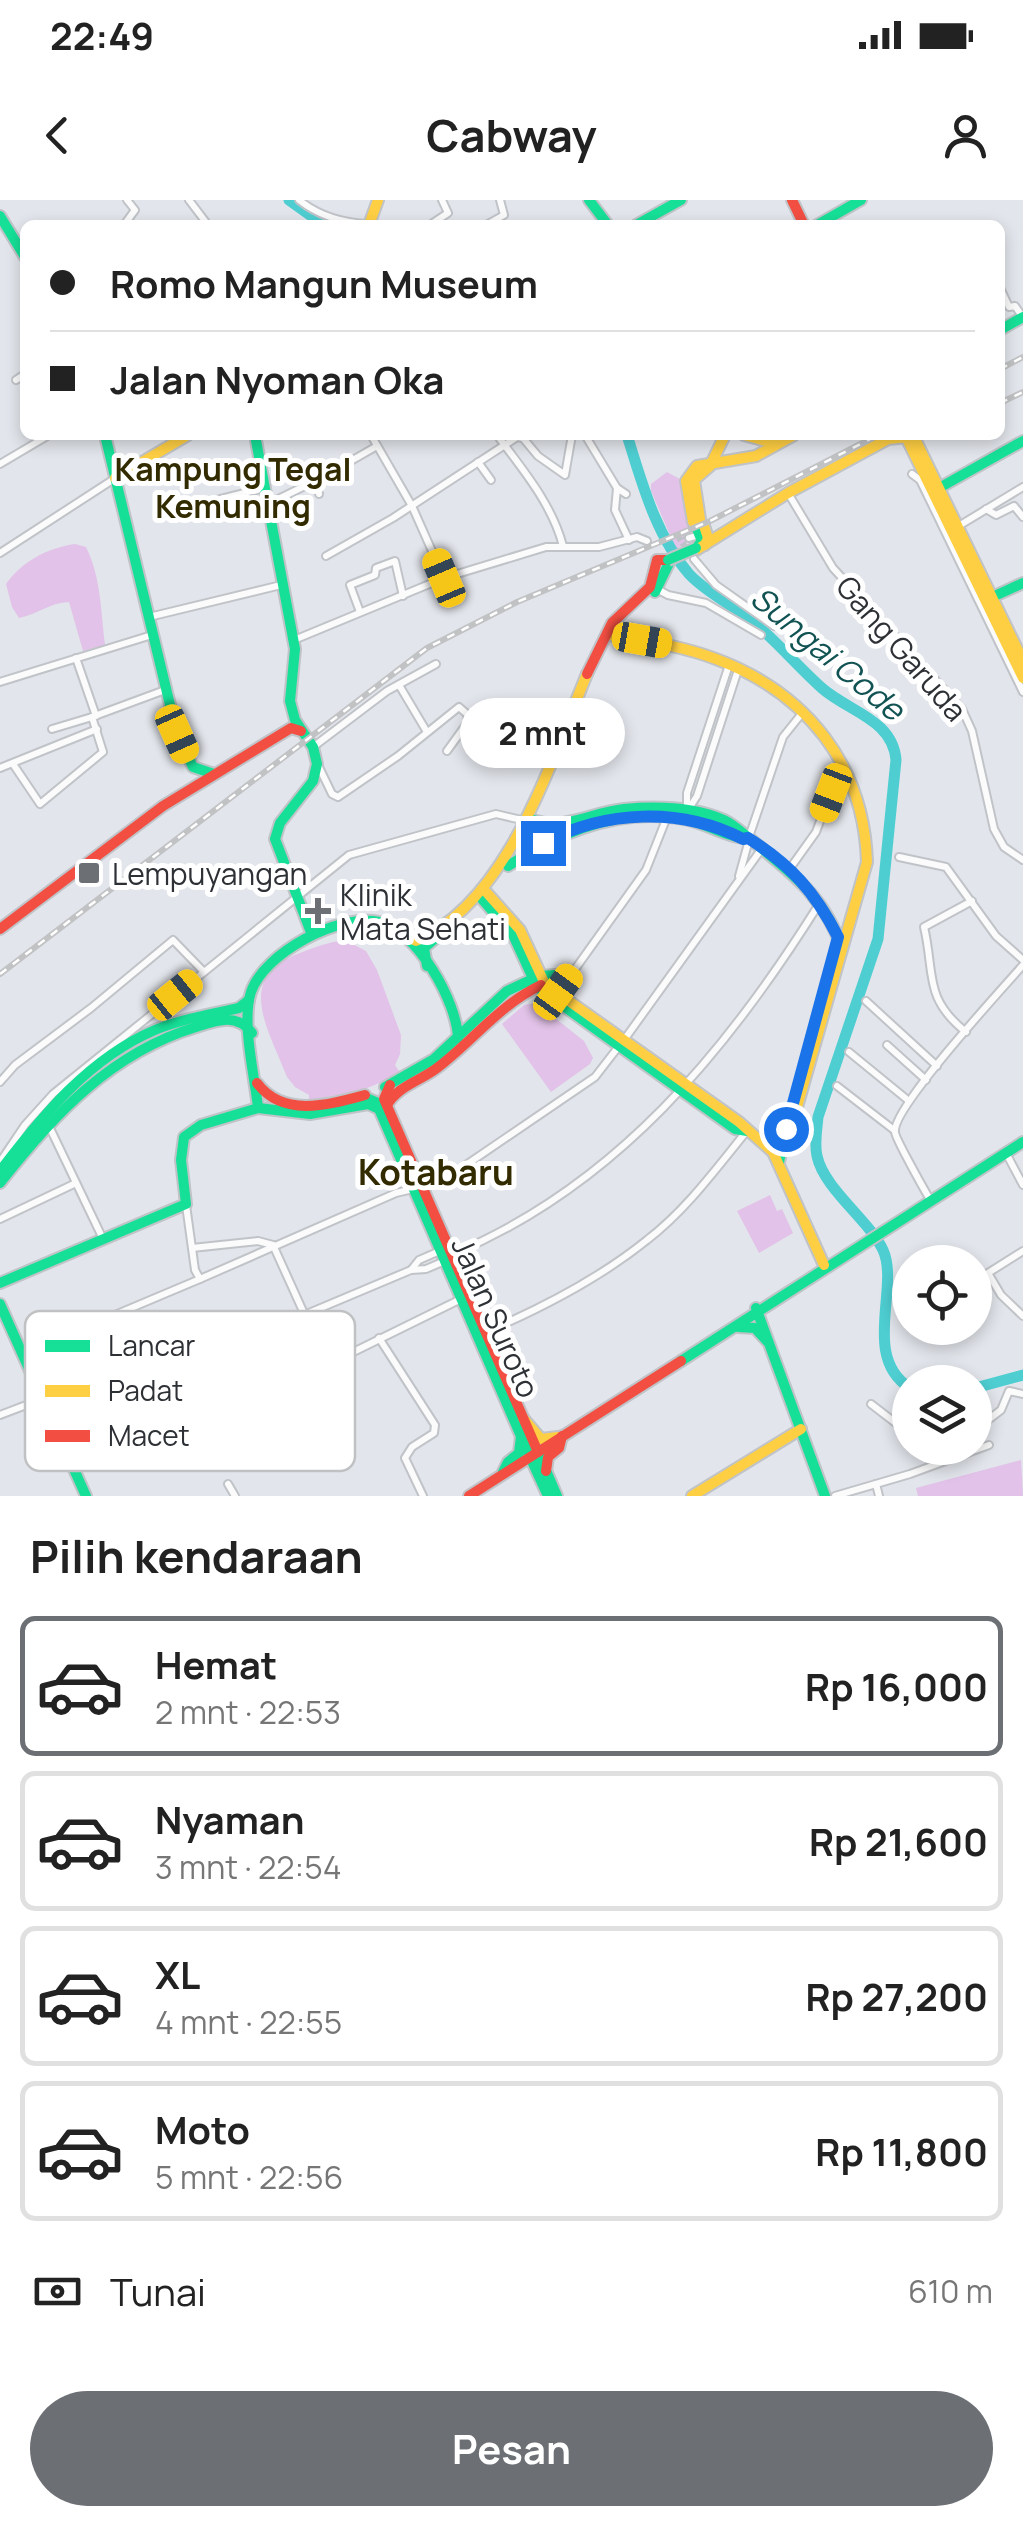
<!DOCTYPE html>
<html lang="id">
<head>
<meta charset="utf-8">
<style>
	body { margin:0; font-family:Manrope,sans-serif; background:#f6f6f6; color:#222; height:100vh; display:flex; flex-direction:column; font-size:38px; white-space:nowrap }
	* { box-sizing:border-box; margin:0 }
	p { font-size:32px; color:#767676 }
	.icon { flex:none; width:55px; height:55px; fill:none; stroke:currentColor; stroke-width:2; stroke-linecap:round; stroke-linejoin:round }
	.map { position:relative; height:1296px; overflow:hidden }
	.sheet { display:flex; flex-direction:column; background:#fff; flex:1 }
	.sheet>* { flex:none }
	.hud { position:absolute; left:20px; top:20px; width:985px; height:220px; border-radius:15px; box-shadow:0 5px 15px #0003; display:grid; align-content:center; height:220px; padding:0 30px; background:#fff }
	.controls { position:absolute; left:892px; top:1045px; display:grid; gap:20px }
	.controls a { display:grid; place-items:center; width:100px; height:100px; border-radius:50%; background:#fff; box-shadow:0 5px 15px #0003; font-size:50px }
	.end { position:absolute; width:45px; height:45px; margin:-22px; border:12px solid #1a73e8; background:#fff; box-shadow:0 0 0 5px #fff }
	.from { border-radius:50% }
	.bubble { position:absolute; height:70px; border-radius:35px; background:#fff; box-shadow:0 5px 15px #0003; font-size:32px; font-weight:700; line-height:70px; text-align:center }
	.car { position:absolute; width:30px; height:60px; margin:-30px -15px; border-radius:12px; box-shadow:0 0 8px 2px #0007; background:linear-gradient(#f5c518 24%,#345 0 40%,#f5c518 0 76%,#345 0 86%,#f5c518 0) }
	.hud b { display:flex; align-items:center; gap:35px; height:95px; font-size:38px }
	.hud b+b { border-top:2px solid #e0e0e0 }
	.hud i { width:25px; height:25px; background:#222 }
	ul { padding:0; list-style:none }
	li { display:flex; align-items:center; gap:30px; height:140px; margin:0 20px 15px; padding:0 10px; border:5px solid #e0e0e0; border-radius:15px }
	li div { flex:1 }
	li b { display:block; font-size:38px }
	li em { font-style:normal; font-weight:700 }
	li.on { border-color:#6c6f74 }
	li>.icon { width:90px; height:90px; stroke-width:1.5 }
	h2 { padding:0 30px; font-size:45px; line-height:120px }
	.pay { display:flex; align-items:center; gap:25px; height:110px; padding:0 30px; font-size:38px }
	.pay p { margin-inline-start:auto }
	.button { display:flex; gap:20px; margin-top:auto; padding:20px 30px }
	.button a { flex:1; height:115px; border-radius:60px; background:#6c6f74; color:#fff; font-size:40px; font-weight:700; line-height:115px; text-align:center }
	.status { display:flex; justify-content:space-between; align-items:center; height:70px; padding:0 50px; background:#fff; direction:ltr }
	.status svg { height:28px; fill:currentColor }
	header { display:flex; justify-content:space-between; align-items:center; height:130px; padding:0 30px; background:#fff; font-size:45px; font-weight:700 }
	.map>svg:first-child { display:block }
</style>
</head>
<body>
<div class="status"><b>22:49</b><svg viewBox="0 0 49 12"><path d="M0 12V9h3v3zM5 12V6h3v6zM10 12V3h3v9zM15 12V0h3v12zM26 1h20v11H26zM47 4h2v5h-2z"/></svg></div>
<header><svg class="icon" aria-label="back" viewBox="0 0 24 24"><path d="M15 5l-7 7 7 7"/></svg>Cabway<svg class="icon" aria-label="person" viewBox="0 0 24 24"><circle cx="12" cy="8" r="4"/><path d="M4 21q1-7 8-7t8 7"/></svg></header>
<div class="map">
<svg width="1023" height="1296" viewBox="0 0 1023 1296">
	<rect width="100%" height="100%" fill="#e2e5eb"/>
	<g fill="#e2c2e8">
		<polygon points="667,272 680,279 687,320 695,338 676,349 651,291 651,284"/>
		<path d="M75 344 86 347C101 377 101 413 105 445L83 451 69 402C49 403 38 414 19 418L12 407 6 384C23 361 47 348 75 344Z"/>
		<path d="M345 740 366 751 377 770 401 835 400 854 395 865 401 874 360 891 309 900V895L295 887 287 877C269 830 233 777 300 753 315 747 329 742 345 740Z"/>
		<polygon points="536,803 584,841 593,858 590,864 551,892 502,824 524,805"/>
		<polygon points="770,995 777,1011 782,1009 793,1033 759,1053 737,1011"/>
		<polygon points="1021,1260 1023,1296 918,1296 916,1288"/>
	</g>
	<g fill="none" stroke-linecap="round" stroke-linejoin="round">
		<g stroke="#4eced1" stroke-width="11">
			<polyline points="289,0 310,15 336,25"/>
			<path d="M627 235C642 283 656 336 689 374 707 393 731 404 751 420 777 441 798 467 823 489 850 512 893 520 896 560L878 739 818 917C817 929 814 944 817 956 824 989 869 1020 883 1050 900 1087 861 1157 910 1188"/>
			<polyline points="975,1188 1023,1175"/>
		</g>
		<polyline stroke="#bec1c6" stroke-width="6" stroke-dasharray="6 3" stroke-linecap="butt" points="689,338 682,335 679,338 690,354"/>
		<g stroke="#c0c3c7" stroke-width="10">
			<g id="street">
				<polyline points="189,0 208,25"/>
				<path d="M299 0C319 16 343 23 368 24"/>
				<polyline points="124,25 135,10 127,0"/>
				<polyline points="430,25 448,13 442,0"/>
				<polyline points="486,25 504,15 500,0"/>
				<polyline points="1000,88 1009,107 1015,106 1022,116"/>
				<polyline points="16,180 25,174"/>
				<polyline points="371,235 412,306 444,378"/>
				<path d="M497 235C523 270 552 304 563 346"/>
				<polyline points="585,235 617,288"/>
				<polyline points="478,262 491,280"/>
				<polyline points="0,264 49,235"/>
				<polyline points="912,274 920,280 1023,492"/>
				<polyline points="788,293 833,368 962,509 972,531 994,629 1004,647 1023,660"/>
				<polyline points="319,294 316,281 377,246"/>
				<polyline points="626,294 617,288 615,310 629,340"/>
				<polyline points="268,304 315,281"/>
				<polyline points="986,309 996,315 1014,306 1023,317"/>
				<polyline points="177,310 264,288"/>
				<polyline points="957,327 1023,287"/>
				<polyline points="689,338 699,335"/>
				<polyline points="0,353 114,279"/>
				<polyline points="326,356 393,318 517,237 523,238 538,256 565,275 572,235"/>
				<polyline points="694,359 716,385 774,426"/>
				<polyline points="657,389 668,395 706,403 761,435"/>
				<polyline points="360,412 350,385 375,375 376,368 395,361 403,396"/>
				<polyline points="149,417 281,385"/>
				<polyline points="294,440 444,378 546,347 599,347 637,337 647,341"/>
				<polyline points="76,458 96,516"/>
				<polyline points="0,482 152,435"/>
				<polyline points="399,485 427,532"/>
				<polyline points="52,529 92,517"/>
				<polyline points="313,547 387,491 436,464"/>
				<polyline points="13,564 40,604 103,552 92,517 165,490"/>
				<polyline points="318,565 332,594 338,597 398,556 459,507 467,514 468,522 447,551"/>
				<polyline points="0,568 97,529"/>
				<polyline points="688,610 697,596 738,470"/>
				<polyline points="687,612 687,593 729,465"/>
				<polyline points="749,637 783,537 803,512"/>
				<polyline points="899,657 946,667 996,736 1023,760"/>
				<polyline points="791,667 816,632 842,562"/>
				<polyline points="739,676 749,640"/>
				<polyline points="558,793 646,670 667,617"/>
				<polyline points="866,801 937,866"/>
				<path d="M966 832C923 798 935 773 924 727L972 701"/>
				<polyline points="624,840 763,647"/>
				<polyline points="887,845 926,880"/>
				<polyline points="849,852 909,901"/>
				<polyline points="0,882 15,865 91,808 173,740 204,772"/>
				<polyline points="837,886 894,930"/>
				<polyline points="48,924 103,1039"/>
				<polyline points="1006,953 1023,985"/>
				<polyline points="0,962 25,925 53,894 349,655 496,614 526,621"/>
				<polyline points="424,987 444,980 595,877 619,846"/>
				<path d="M931 1001C926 993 895 938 895 932 892 908 1002 789 1023 765"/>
				<polyline points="186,1005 195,1070 200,1079 396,993 413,989"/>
				<polyline points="0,1019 76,983"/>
				<polyline points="273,1045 326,1162 333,1162 461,1099"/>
				<polyline points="192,1048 258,1041 273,1045"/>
				<polyline points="1023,1051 988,1073 1001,1095 1023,1116"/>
				<path d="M453 1054C616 986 727 851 819 704"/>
				<polyline points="411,1070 419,1060 442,1050"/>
				<polyline points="304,1115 411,1070 426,1069 447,1060"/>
				<path d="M486 1132C542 1108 600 1078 647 1040 686 1010 715 970 746 932"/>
				<polyline points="379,1138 435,1225 434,1233 412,1247 405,1258 423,1296"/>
				<path d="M152 1200C145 1169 120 1146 117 1114L200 1079"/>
				<polyline points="871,1204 910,1234"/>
				<polyline points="0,1215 42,1199"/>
				<polyline points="975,1230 1001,1210 1009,1191 1023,1194"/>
				<polyline points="237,1238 291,1203 299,1202 304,1209"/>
				<polyline points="932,1248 946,1259"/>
				<polyline points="320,1255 301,1211 337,1188 326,1163"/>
				<polyline points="228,1284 235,1296"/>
				<polyline points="876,1284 879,1296"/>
				<polyline points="835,1296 910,1274 989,1245"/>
			</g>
		</g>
		<g stroke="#c0c3c7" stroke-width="14">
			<g id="fast">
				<polyline points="589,0 608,25"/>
				<polyline points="0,16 25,57"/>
				<polyline points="636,25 681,0"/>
				<polyline points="817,25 861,0"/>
				<polyline points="1000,130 1023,117"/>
				<polyline points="105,235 177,534 193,567 214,574"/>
				<polyline points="255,235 295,449 290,501 295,520 313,547 317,564 313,581 280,623 275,639 312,735"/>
				<polyline points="939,288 1023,241"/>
				<polyline points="697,329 702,341 697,347"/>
				<polyline points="655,392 670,361"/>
				<polyline points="988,399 1023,383"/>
				<path d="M533 620C565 631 592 612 624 609 656 606 694 607 724 620 734 625 740 631 749 638 790 672 825 696 842 749"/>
				<path d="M508 666C561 631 623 606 688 620 707 624 729 638 748 638"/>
				<polyline points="482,699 513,735 537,787 735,929 747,931"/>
				<polyline points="427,766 424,748 437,737"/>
				<polyline points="385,887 434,859 507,791 539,776 571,774"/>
				<polyline points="362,896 376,902 530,1257"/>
				<path d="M258 908C255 877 241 822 251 792 264 753 339 713 379 722 417 730 457 802 458 838"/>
				<polyline points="258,908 310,914 368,904 379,909"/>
				<polyline points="779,962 789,916"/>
				<path d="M0 971C42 916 89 858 155 830 182 819 211 814 239 808L249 800"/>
				<path d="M0 983C54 914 111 853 196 827 218 820 237 813 252 833"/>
				<polyline points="0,1083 186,1004 181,960 184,937 201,925 258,908"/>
				<polyline points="0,1104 86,1296"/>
				<polyline points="756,1108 825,1296"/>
				<polyline points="738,1127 755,1128 767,1141"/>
				<polyline points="681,1161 1023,942"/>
				<polyline points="538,1252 557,1296"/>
				<polyline points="530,1257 548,1296"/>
				<polyline points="503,1272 508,1262 519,1253 521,1236"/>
			</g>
		</g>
		<g stroke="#c0c3c7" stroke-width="14">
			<g id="slow">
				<polyline points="369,25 378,0"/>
				<polyline points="744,235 777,244"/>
				<polyline points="906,237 1023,478"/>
				<polyline points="115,278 188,235"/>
				<polyline points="700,319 694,280 710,266 725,235"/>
				<polyline points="693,322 686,281 697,266 756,256 794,235"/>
				<polyline points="704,326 708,338 705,345"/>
				<polyline points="696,350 788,293 888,239 908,237 916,241 1023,461"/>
				<path d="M611 435C646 441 682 446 716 459 807 493 864 565 867 662L795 914 789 921"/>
				<polyline points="487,693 520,730 545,784 739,922 773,952 824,1065"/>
				<path d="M404 736 416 741C509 702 551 560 587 474"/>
				<polyline points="523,1218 541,1239 558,1237"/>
				<polyline points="692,1296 801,1229"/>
			</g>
		</g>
		<g stroke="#c0c3c7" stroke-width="14">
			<g id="jam">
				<polyline points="792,0 804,25"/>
				<polyline points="587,474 612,423 650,387 657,360 668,360"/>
				<polyline points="0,729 163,606 291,528 301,531"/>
				<path d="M257 883C283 918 328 905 365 895"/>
				<polyline points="390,885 384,899 538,1252"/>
				<path d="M387 905C398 886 420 881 437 868 473 841 499 805 541 785"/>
				<polyline points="546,1271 548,1257 559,1248 562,1236"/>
				<polyline points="469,1296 681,1161"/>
			</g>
		</g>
		<use href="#street" stroke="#fbfbfc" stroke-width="6"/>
		<use href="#fast" stroke="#16e098" stroke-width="10"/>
		<use href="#slow" stroke="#ffcf43" stroke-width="10"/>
		<use href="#jam" stroke="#f24e42" stroke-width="10"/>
		<g stroke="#c1c2c4" stroke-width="6">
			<g id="rail">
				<polyline points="1000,169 1023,157"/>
				<polyline points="1000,203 1023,192"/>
				<polyline points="0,774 427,448 517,402 710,321 878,235"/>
			</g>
		</g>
		<use href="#rail" stroke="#fff" stroke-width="2.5" stroke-dasharray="8" stroke-linecap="butt"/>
		<g stroke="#c0c3c7" stroke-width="14" stroke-linecap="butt">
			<polyline id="fast-bridge" points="668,360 696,348"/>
		</g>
		<use href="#fast-bridge" stroke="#16e098" stroke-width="10"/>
	</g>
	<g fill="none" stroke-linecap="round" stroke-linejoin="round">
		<path stroke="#1a73e8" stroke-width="12" d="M543 643C606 610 680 607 743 639L748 638C791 665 815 692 838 737L786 929"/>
	</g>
	<g fill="#6c6f74" stroke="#fff" stroke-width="4">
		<rect x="77" y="661" width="24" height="24" rx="5"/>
		<path d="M313 696h10v10h10v10h-10v10h-10v-10h-10v-10h10z"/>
	</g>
	<g text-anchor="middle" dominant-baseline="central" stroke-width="10" stroke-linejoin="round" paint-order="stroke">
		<g font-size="30" fill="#2d3034" stroke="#fff">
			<text transform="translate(902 448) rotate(49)">Gang Garuda</text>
			<text transform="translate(496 1117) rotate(66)">Jalan Suroto</text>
		</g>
		<g font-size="30" fill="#2d3034" stroke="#fff" text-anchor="start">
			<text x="112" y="673">Lempuyangan</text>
			<text x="340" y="694">Klinik<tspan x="340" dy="34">Mata Sehati</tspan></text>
		</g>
		<g font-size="32" font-weight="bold" fill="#332b00" stroke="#fff">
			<text x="233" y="269">Kampung Tegal<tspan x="233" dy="37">Kemuning</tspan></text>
		</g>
		<g font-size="32" font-style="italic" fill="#115253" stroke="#fff">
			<text transform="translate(828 453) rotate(40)">Sungai Code</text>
		</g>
		<g font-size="35" font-weight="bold" fill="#332b00" stroke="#fff">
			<text x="436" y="972">Kotabaru</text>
		</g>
	</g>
	<rect x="25" y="1111" width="330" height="160" rx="15" fill="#fff" stroke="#c0c1c2" stroke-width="2.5"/>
	<rect x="45" y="1140" width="45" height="12" fill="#16e098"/>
	<rect x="45" y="1185" width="45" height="12" fill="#ffcf43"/>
	<rect x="45" y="1230" width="45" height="12" fill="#f24e42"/>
	<g font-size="28" fill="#2d3034">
		<text x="108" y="1156">Lancar</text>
		<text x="108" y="1201">Padat</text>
		<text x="108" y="1246">Macet</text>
	</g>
</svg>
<div class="controls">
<a><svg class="icon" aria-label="locate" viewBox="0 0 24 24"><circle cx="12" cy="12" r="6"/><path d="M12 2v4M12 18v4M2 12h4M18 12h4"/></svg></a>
<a><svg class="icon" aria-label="layers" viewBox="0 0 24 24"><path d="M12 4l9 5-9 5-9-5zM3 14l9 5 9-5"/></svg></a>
</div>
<i class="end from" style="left:786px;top:929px"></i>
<i class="end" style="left:543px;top:643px"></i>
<div class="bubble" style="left:460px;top:498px;width:165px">2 mnt</div>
<i class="car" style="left:444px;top:378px;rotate:337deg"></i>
<i class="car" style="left:642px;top:440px;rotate:100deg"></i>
<i class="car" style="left:177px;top:534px;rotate:156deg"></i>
<i class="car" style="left:831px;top:593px;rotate:201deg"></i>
<i class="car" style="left:558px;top:792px;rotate:36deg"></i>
<i class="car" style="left:175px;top:795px;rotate:51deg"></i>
<div class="hud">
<b><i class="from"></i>Romo Mangun Museum</b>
<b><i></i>Jalan Nyoman Oka</b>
</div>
</div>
<section class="sheet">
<h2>Pilih kendaraan</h2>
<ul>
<li class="on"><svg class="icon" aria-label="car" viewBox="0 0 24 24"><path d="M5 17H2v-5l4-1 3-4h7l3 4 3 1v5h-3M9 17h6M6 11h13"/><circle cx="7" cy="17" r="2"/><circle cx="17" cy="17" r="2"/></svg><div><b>Hemat</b><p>2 mnt · 22:53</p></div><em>Rp 16,000</em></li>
<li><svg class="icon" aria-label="car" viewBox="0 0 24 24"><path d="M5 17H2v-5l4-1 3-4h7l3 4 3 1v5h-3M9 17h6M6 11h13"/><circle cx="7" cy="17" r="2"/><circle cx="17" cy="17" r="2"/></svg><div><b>Nyaman</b><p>3 mnt · 22:54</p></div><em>Rp 21,600</em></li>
<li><svg class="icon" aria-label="car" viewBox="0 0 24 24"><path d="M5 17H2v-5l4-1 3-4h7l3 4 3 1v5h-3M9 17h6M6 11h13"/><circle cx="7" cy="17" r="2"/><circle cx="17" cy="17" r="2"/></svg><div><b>XL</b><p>4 mnt · 22:55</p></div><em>Rp 27,200</em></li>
<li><svg class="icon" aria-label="car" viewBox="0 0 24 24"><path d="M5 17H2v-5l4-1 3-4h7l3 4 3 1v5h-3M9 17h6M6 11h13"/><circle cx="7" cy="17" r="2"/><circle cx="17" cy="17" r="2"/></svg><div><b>Moto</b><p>5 mnt · 22:56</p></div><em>Rp 11,800</em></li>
</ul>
<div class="pay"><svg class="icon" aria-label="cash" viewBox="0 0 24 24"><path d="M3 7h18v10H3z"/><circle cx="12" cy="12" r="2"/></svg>Tunai<p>610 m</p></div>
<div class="button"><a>Pesan</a></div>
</section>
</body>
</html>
